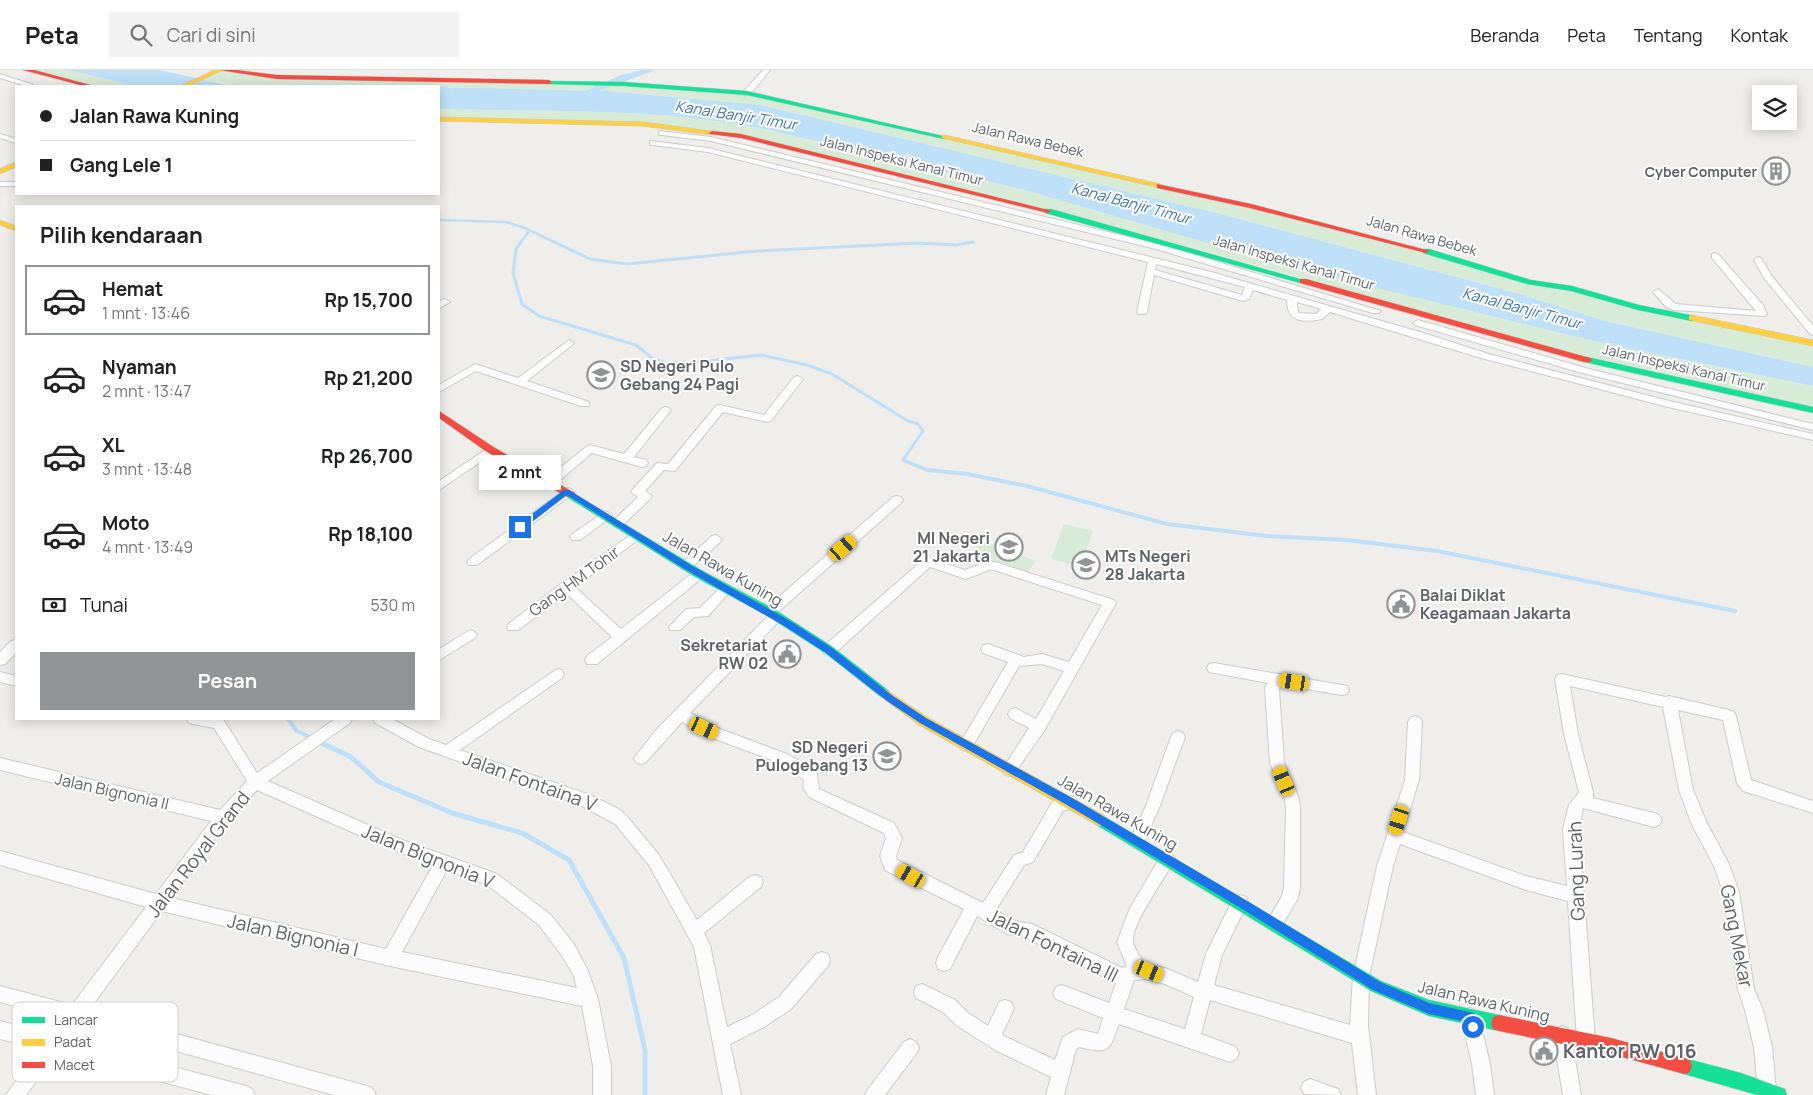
<!DOCTYPE html>
<html lang="id">
<head>
<meta charset="utf-8">
<style>
	body { margin:0; font-family:Manrope,sans-serif; background:#f2f2f2; color:#202124; height:100vh; display:flex; flex-direction:column; font-size:19px; white-space:nowrap }
	* { box-sizing:border-box; margin:0 }
	p { font-size:16px; color:#757577 }
	.icon { flex:none; width:28px; height:28px; fill:none; stroke:currentColor; stroke-width:2; stroke-linecap:round; stroke-linejoin:round }
	.map { position:relative; flex:1; overflow:hidden }
	.sheet { position:absolute; left:15px; top:135px; width:425px; height:515px; display:flex; flex-direction:column; background:#fff; border-radius:0px; box-shadow:0 2px 12px #0003 }
	.sheet>* { flex:none }
	.guide { position:absolute; left:15px; top:15px; width:425px; height:110px; border-radius:0px; box-shadow:0 2px 12px #0003; display:grid; align-content:center; height:110px; padding:0 25px; background:#fff }
	.controls { position:absolute; left:1752px; top:15px; display:grid; gap:10px }
	.controls a { display:grid; place-items:center; width:45px; height:45px; border-radius:0px; background:#fff; box-shadow:0 2px 12px #0003; font-size:25px }
	.end { position:absolute; width:22px; height:22px; margin:-11px; border:6px solid #1a73e8; background:#fff; box-shadow:0 0 0 2px #fff }
	.from { border-radius:50% }
	.bubble { position:absolute; height:35px; border-radius:0px; background:#fff; box-shadow:0 2px 12px #0003; font-size:16px; font-weight:700; line-height:35px; text-align:center }
	.car { position:absolute; width:15px; height:30px; margin:-15px -8px; border-radius:6px; box-shadow:0 0 4px 1px #0007; background:linear-gradient(#f5c518 24%,#345 0 40%,#f5c518 0 76%,#345 0 86%,#f5c518 0) }
	.guide b { display:flex; align-items:center; gap:18px; height:48px; font-size:19px }
	.guide b+b { border-top:1px solid #e0e0e0 }
	.guide i { width:12px; height:12px; background:#202124 }
	ul { padding:0; list-style:none }
	li { display:flex; align-items:center; gap:15px; height:70px; margin:0 10px 8px; padding:0 15px; border:2px solid transparent; border-radius:0px }
	li div { flex:1 }
	li b { display:block; font-size:19px }
	li em { font-style:normal; font-weight:700 }
	li.active { border-color:#919496 }
	li>.icon { width:45px; height:45px; stroke-width:1.5 }
	h2 { padding:0 25px; font-size:22px; line-height:60px }
	.pay { display:flex; align-items:center; gap:12px; height:55px; padding:0 25px; font-size:19px }
	.pay p { margin-inline-start:auto }
	.cta { display:flex; gap:10px; margin-top:auto; padding:10px 25px }
	.cta a { flex:1; height:58px; border-radius:0px; background:#919496; color:#fff; font-size:20px; font-weight:700; line-height:58px; text-align:center }
	header { display:flex; align-items:center; gap:30px; box-sizing:border-box; height:70px; padding:0 25px; background:#fff; border-bottom:1px solid #e0e0e0 }
	header strong { font-size:24px }
	nav { display:flex; gap:28px; margin-inline-start:auto; font-size:18px }
	.search { width:350px; height:45px; background:#f2f2f2; display:flex; align-items:center; gap:12px; box-sizing:border-box; padding:0 18px; border-radius:0px; color:#757577; font-size:19px }
	.map>svg:first-child { display:block }
</style>
</head>
<body>
<header>
<strong>Peta</strong>
<div class="search"><svg class="icon" aria-label="search" viewBox="0 0 24 24"><circle cx="10" cy="10" r="6"/><path d="M15 15l6 6"/></svg>Cari di sini</div>
<nav><a>Beranda</a><a>Peta</a><a>Tentang</a><a>Kontak</a></nav>
</header>
<div class="map">
<svg width="1813" height="1025" viewBox="0 0 1813 1025">
	<rect width="100%" height="100%" fill="#efeeea"/>
	<g fill="#d8ebd6">
		<polygon points="26,0 69,0 133,16 91,16"/>
		<polygon points="222,0 241,4 539,12 747,23 1210,126 1530,212 1813,273 1813,297 1605,251 1516,223 1235,148 761,35 607,21 312,14 245,16 199,9"/>
		<path d="M439 39C549 42 660 37 769 60L1025 120 1146 155 1602 273 1813 316V340L1666 309 1194 178 741 66 649 55 439 49Z"/>
		<polygon points="1064,454 1093,461 1081,497 1051,489"/>
		<polygon points="982,470 1036,491 1027,503 973,482"/>
	</g>
	<g fill="#bfe0f9">
		<polygon points="69,0 159,0 223,14 245,16 312,14 389,16 133,16"/>
		<path d="M439 17 607 21 761 35 1228 146 1516 223 1605 251 1813 297V316L1602 273 1390 221 1197 170 1025 120 769 60C660 37 549 42 439 39Z"/>
	</g>
	<g fill="none" stroke-linecap="round" stroke-linejoin="round">
		<g stroke="#bfe0f9" stroke-width="2.5">
			<polyline points="439,150 506,152 525,158 554,172"/>
			<polyline points="521,172 530,160"/>
		</g>
		<g stroke="#bfe0f9" stroke-width="3">
			<polyline points="522,171 516,179 513,203 522,234 539,246 636,275 652,288 666,293 688,293 761,285 807,295 832,304 908,351 918,354 923,361 903,390 906,391"/>
			<polyline points="552,171 590,189 627,194 757,181 918,173 956,175 973,172"/>
		</g>
		<g stroke="#bfe0f9" stroke-width="4">
			<polyline points="903,390 927,400 967,404 1027,416 1167,454 1267,466 1347,470 1437,481 1735,541"/>
			<polyline points="288,649 297,661 316,670"/>
		</g>
		<polyline stroke="#bfe0f9" stroke-width="5" points="313,669 351,687 379,712 452,743 522,763 569,790 624,888 645,980 645,1025"/>
		<polygon fill="#bfe0f9" fill-rule="evenodd" points="643,0 656,0 592,23 585,21 621,5"/>
		<g stroke="#cbcccc" stroke-width="2">
			<g id="street">
				<polygon points="763,0 770,0 750,25 744,25 744,21"/>
				<polygon points="0,4 31,14 33,15 26,16 0,8"/>
				<polygon points="659,61 711,67 1158,174 1381,241 1379,243 1373,243 1152,178 711,71 662,65 659,65"/>
				<polygon points="0,64 16,69 16,73 0,68"/>
				<path d="M650 71 708 78 1211 202 1420 262 1489 284 1665 330 1813 364V370L1664 336 1481 288 1330 242 1322 249C1303 253 1287 252 1287 230L1253 220 1249 229 1243 231 1154 205 1147 242 1145 244H1139L1137 242 1148 192 708 82 653 75H650ZM1156 194 1245 217 1242 225 1155 200ZM1297 232 1321 239 1316 244 1298 243Z"/>
				<rect x="0" y="112" width="16" height="4"/>
				<polygon points="1715,183 1718,184 1763,235 1767,244 1765,246 1674,240 1666,237 1653,222 1658,219 1676,234 1756,241 1712,188 1712,184"/>
				<polygon points="1758,187 1761,188 1771,205 1813,256 1813,265 1810,264 1764,208 1754,190"/>
				<polygon points="445,229 450,232 439,238 439,231"/>
				<polygon points="1418,250 1589,299 1813,354 1813,360 1582,303 1415,255 1413,253"/>
				<polygon points="569,270 574,273 572,275 527,311 589,332 589,336 581,336 476,301 439,322 439,315 475,294 518,308"/>
				<polygon points="798,306 803,309 771,351 767,352 723,342 675,401 664,400 645,421 652,426 650,429 622,456 614,456 612,453 614,450 638,427 631,422 633,419 657,393 668,394 716,336 720,335 764,345 794,307"/>
				<polygon points="666,337 671,340 634,387 646,390 648,393 646,396 642,397 592,383 554,415 546,415 544,412 546,409 586,377 590,375 624,384 662,338"/>
				<polygon points="491,376 495,378 497,380 495,382 439,420 439,411"/>
				<polygon points="567,418 571,419 573,422 571,425 477,495 469,495 467,492 469,489"/>
				<path d="M897 426 901 427 903 430 901 433 778 542 782 546 781 549 690 643 720 659 787 684 810 697 817 704 819 719 894 753 902 768 896 786 897 790 983 833 1014 785 1023 782 1053 731 1070 726 1075 727 1077 732 1075 737 1063 741 1033 792 1024 795 996 840 1015 851 1032 854 1122 898 1127 896 1117 872 1130 838 1162 784 1167 782 1172 784 1175 789C1166 807 1131 854 1133 872 1134 879 1141 886 1143 893L1165 898 1198 912 1206 884 1234 827 1240 825 1246 827 1248 832 1222 885 1214 915 1350 955 1353 907 1377 796 1405 710 1408 652 1410 648 1415 646 1420 648 1422 652 1419 710 1403 762 1526 806 1567 816 1563 759 1569 735 1579 722 1564 664 1555 609 1557 605 1562 604 1666 627 1669 626 1729 640 1734 642 1736 646 1751 710 1813 731V743L1743 721 1737 713 1723 650 1678 640 1693 720 1707 753 1729 794 1739 822 1754 919 1763 940 1772 977 1776 1021 1774 1025H1760L1758 1021 1754 977 1745 940 1738 919 1723 822 1714 796 1692 755 1679 720 1663 637 1570 616 1578 664 1593 722V728L1654 743 1659 745 1662 750 1659 755 1654 757 1583 738 1579 759 1595 971 1592 977 1586 980 1580 977 1577 971 1568 831 1526 820 1400 774 1393 796 1369 907 1368 956 1376 1025H1358L1352 973 1210 930 1201 964 1236 977 1239 983 1236 989 1230 992 1119 954C1109 982 1109 984 1079 977L1076 979 1064 1025H1046L1051 1007 995 980 956 955 943 942 916 928 914 922 916 916 922 914 955 930 968 943 988 956 999 932 1005 930 1011 932 1014 938 1002 965 1055 990 1063 967 1078 959 1098 964 1103 948 1056 929 1053 923 1056 917 1062 915 1109 933 1116 913 1025 867 1007 864 977 846 950 899 944 901 938 899 936 893 938 887 964 839 885 800 880 786 886 768 884 763 809 727 803 717 804 710 777 692 710 667 682 652 646 692 641 694 636 692 634 688 656 660 768 546 764 542 765 539 893 427ZM1145 909 1165 914 1194 927 1185 959 1124 939 1134 910Z"/>
				<polygon points="606,441 612,445 610,448 580,470 572,470 570,467 572,464"/>
				<polygon points="635,462 641,466 639,469 575,517 621,559 695,501 703,501 705,504 703,507 597,594 587,594 585,590 587,586 612,567 567,524 518,560 508,560 507,557 508,554 562,513"/>
				<polygon points="716,465 722,469 720,472 690,499 682,499 680,496 682,493 712,466"/>
				<polygon points="928,488 965,500 988,491 995,492 1114,530 1116,533 1044,661 1014,704 1009,706 1004,704 1002,700 1029,658 1010,648 1008,644 1010,640 1015,638 1036,649 1064,601 1042,594 1019,596 971,679 966,681 961,679 959,675 1008,592 983,583 981,579 983,575 988,574 1024,587 1042,584 1069,592 1102,535 994,500 989,500 966,509 930,497 834,584 824,584 822,580 824,576 924,489"/>
				<polygon points="726,514 730,516 732,519 730,522 708,546 694,547 680,560 670,560 669,557 686,539 700,538 722,516"/>
				<polygon points="470,560 475,562 477,565 475,568 439,590 439,579"/>
				<polygon points="16,570 16,583 5,594 0,595 0,582 11,571"/>
				<polygon points="1214,593 1342,615 1347,616 1349,620 1347,624 1342,625 1282,615 1279,619 1284,693 1299,729 1300,739 1300,818 1298,828 1280,859 1274,862 1268,859 1266,854 1282,826 1284,818 1286,739 1285,729 1270,693 1265,617 1268,613 1209,602 1207,598 1209,594"/>
				<polygon points="557,599 562,600 564,604 562,608 460,680 590,725 617,738 625,744 659,785 697,850 749,807 755,805 761,807 763,812 761,817 704,863 710,875 727,957 752,945 779,927 816,884 822,882 828,884 830,890 828,896 791,939 764,957 730,974 741,1025 723,1025 694,877 649,795 615,754 580,735 419,677 375,653 373,649 392,649 429,669 446,675"/>
				<polygon points="0,602 16,606 16,616 0,612"/>
				<path d="M187 649H223L257 703 335 649H352L350 653 268 711 400 769 497 804 551 845 574 874 588 901 598 929 611 996V1025H593V996L582 936 390 896 162 841 89 940 367 1016 373 1019 376 1025H334L79 954 68 969 246 1016 252 1019 255 1025H212L57 984 26 1025H6L39 979 0 969V951L50 964 61 949 0 932V916L72 935 146 837 0 795V781L156 824 211 751 0 700V688L220 740 247 711 214 658 189 653ZM257 720 390 779 433 795 386 879 172 828 228 752ZM447 800 486 814 539 855 562 886 573 904 577 918 402 882Z"/>
				<polygon points="1178,661 1183,663 1185,667 1159,738 1142,777 1137,779 1132,777 1129,772 1145,738 1171,667 1173,663"/>
				<polygon points="1470,938 1476,941 1479,947 1490,994 1494,1025 1476,1025 1472,994 1461,947 1464,941"/>
				<polygon points="1562,956 1568,959 1571,965 1581,1025 1563,1025 1553,965 1556,959"/>
				<polygon points="910,969 916,972 919,978 916,984 885,1025 865,1025 868,1019 904,972"/>
				<polygon points="1310,1009 1338,1019 1341,1025 1304,1024 1301,1018 1304,1012"/>
			</g>
		</g>
		<g stroke="#cacacb" stroke-width="1">
			<g id="fast">
				<polygon points="547,11 624,12 747,21 947,67 944,69 747,25 624,16 549,14 546,12"/>
				<polygon points="1045,139 1051,139 1307,211 1303,213 1300,213 1045,143"/>
				<polygon points="1423,179 1429,179 1531,210 1572,216 1639,235 1695,246 1696,248 1692,251 1638,240 1571,221 1527,214 1423,183"/>
				<polygon points="1587,287 1813,337 1813,343 1584,292 1584,288"/>
				<polygon points="571,422 703,501 774,539 833,577 889,621 891,624 889,627 885,629 881,627 825,583 766,545 695,507 567,427 566,425 567,423"/>
				<polygon points="1100,744 1381,911 1429,930 1499,945 1505,947 1507,953 1505,959 1499,961 1429,946 1371,921 1095,754 1093,750 1095,746"/>
				<polygon points="1684,988 1741,1003 1785,1019 1787,1025 1757,1025 1684,1004 1678,1002 1676,996 1678,990"/>
			</g>
		</g>
		<g stroke="#cacacb" stroke-width="1">
			<g id="slow">
				<polygon points="215,0 223,0 188,16 180,16"/>
				<polygon points="439,47 642,52 712,61 715,63 712,65 642,56 439,51"/>
				<polygon points="944,65 1160,114 1164,116 1160,118 942,68 941,67"/>
				<polygon points="16,92 16,97 0,104 0,99"/>
				<polygon points="0,150 16,156 16,161 0,155"/>
				<polygon points="1692,245 1813,270 1813,276 1689,250 1689,246"/>
				<polygon points="885,619 927,647 1105,746 1107,750 1105,754 1100,756 1095,754 919,655 881,627 879,624 881,621"/>
			</g>
		</g>
		<g stroke="#cacacb" stroke-width="1">
			<g id="jam">
				<polygon points="23,0 34,0 94,16 84,16"/>
				<polygon points="219,0 237,0 277,5 549,10 552,12 549,14 277,9"/>
				<polygon points="712,61 741,64 1052,141 1048,143 741,68 710,64 709,63"/>
				<polygon points="1157,114 1251,134 1430,181 1426,183 1250,138 1157,118"/>
				<polygon points="1300,209 1306,209 1590,288 1592,290 1590,292 1584,292 1300,213"/>
				<polygon points="439,341 495,378 575,423 576,425 575,427 567,427 487,382 439,348"/>
				<polygon points="1499,945 1611,968 1684,988 1690,990 1692,996 1690,1002 1684,1004 1611,984 1499,961 1493,959 1491,953 1493,947"/>
			</g>
		</g>
		<use href="#street" fill="#fdfcfc" fill-rule="evenodd"/>
		<use href="#fast" fill="#16e098" fill-rule="evenodd"/>
		<use href="#slow" fill="#ffcf43" fill-rule="evenodd"/>
		<use href="#jam" fill="#f24e42" fill-rule="evenodd"/>
	</g>
	<polygon fill="#1a73e8" points="564,420 569,420 689,494 792,552 832,578 893,626 926,648 1074,729 1244,829 1380,912 1429,933 1474,943 1479,957 1477,961 1469,961 1466,952 1429,944 1373,920 1237,836 1067,735 920,653 887,631 826,583 786,557 683,498 567,425 523,459 517,459 517,455"/>
	<defs>
		<g id="building-ring" transform="scale(1.4375)"><circle r="9.5" fill="#fff" stroke="#919496" stroke-width="1.5"/><path d="M-4-6H4V6H1V3H-1V6H-4ZM-2.5-4.3h1.7v1.8h-1.7ZM.8-4.3h1.7v1.8H.8ZM-2.5-1h1.7V.8h-1.7ZM.8-1h1.7V.8H.8Z" fill="#919496"/></g>
		<g id="school-ring" transform="scale(1.4375)"><circle r="9.5" fill="#fff" stroke="#919496" stroke-width="1.5"/><path d="M0-5L7-2L0 1L-7-2ZM-4 1L0 2.5L4 1V4Q0 6-4 4Z" fill="#919496"/></g>
		<g id="civic-ring" transform="scale(1.4375)"><circle r="9.5" fill="#fff" stroke="#919496" stroke-width="1.5"/><path d="M-.6-6.5H3V-4.5H.6V-3L4-1V1h2V6H-6V1h2V-1L-.6-3ZM-1.2 2.5V6h2.4V2.5Z" fill="#919496"/></g>
	</defs>
	<g fill-rule="evenodd">
		<use href="#building-ring" x="1776" y="101"/>
		<use href="#school-ring" x="601" y="305"/>
		<use href="#school-ring" x="1009" y="477"/>
		<use href="#school-ring" x="1086" y="495"/>
		<use href="#civic-ring" x="1401" y="534"/>
		<use href="#civic-ring" x="787" y="584"/>
		<use href="#school-ring" x="887" y="686"/>
		<use href="#civic-ring" x="1544" y="981"/>
	</g>
	<g text-anchor="middle" dominant-baseline="central" stroke-width="4" stroke-linejoin="round" paint-order="stroke">
		<g font-size="14" fill="#5f6368" stroke="#fff">
			<text transform="translate(1028 69) rotate(13)">Jalan Rawa Bebek</text>
			<text transform="translate(902 90) rotate(14)">Jalan Inspeksi Kanal Timur</text>
			<text transform="translate(1422 165) rotate(16)">Jalan Rawa Bebek</text>
			<text transform="translate(1294 192) rotate(16)">Jalan Inspeksi Kanal Timur</text>
			<text transform="translate(1684 297) rotate(13)">Jalan Inspeksi Kanal Timur</text>
		</g>
		<g font-size="14" font-weight="bold" fill="#5f6368" stroke="#fff" text-anchor="end">
			<text x="1757" y="101">Cyber Computer</text>
		</g>
		<g font-size="15" font-style="italic" fill="#4174aa" stroke="#fff">
			<text transform="translate(736 45) rotate(9)">Kanal Banjir Timur</text>
			<text transform="translate(1131 133) rotate(15)">Kanal Banjir Timur</text>
			<text transform="translate(1522 238) rotate(15)">Kanal Banjir Timur</text>
		</g>
		<g font-size="16" font-weight="bold" fill="#5f6368" stroke="#fff" text-anchor="start">
			<text x="620" y="296">SD Negeri Pulo<tspan x="620" dy="18">Gebang 24 Pagi</tspan></text>
			<text x="990" y="468" text-anchor="end">MI Negeri<tspan x="990" dy="18">21 Jakarta</tspan></text>
			<text x="1105" y="486">MTs Negeri<tspan x="1105" dy="18">28 Jakarta</tspan></text>
			<text x="1420" y="525">Balai Diklat<tspan x="1420" dy="18">Keagamaan Jakarta</tspan></text>
			<text x="768" y="575" text-anchor="end">Sekretariat<tspan x="768" dy="18">RW 02</tspan></text>
			<text x="868" y="677" text-anchor="end">SD Negeri<tspan x="868" dy="18">Pulogebang 13</tspan></text>
		</g>
		<g font-size="16" fill="#5f6368" stroke="#fff">
			<text transform="translate(723 498) rotate(30)">Jalan Rawa Kuning</text>
			<text transform="translate(574 511) rotate(-36)">Gang HM Tohir</text>
			<text transform="translate(112 721) rotate(13)">Jalan Bignonia II</text>
			<text transform="translate(1118 742) rotate(30)">Jalan Rawa Kuning</text>
			<text transform="translate(1484 931) rotate(13)">Jalan Rawa Kuning</text>
		</g>
		<g font-size="19" fill="#5f6368" stroke="#fff">
			<text transform="translate(530 711) rotate(20)">Jalan Fontaina V</text>
			<text transform="translate(198 784) rotate(-52)">Jalan Royal Grand</text>
			<text transform="translate(428 786) rotate(22)">Jalan Bignonia V</text>
			<text transform="translate(1576 801) rotate(-92)">Gang Lurah</text>
			<text transform="translate(293 865) rotate(13)">Jalan Bignonia I</text>
			<text transform="translate(1737 866) rotate(79)">Gang Mekar</text>
			<text transform="translate(1053 875) rotate(26)">Jalan Fontaina III</text>
		</g>
		<g font-size="19" font-weight="bold" fill="#5f6368" stroke="#fff" text-anchor="start">
			<text x="1563" y="981">Kantor RW 016</text>
		</g>
	</g>
	<rect x="12" y="932" width="166" height="80" rx="8" fill="#fff" stroke="#cfd0d2" stroke-width="1"/>
	<rect x="22" y="947" width="23" height="6" fill="#16e098"/>
	<rect x="22" y="969" width="23" height="7" fill="#ffcf43"/>
	<rect x="22" y="992" width="23" height="6" fill="#f24e42"/>
	<g font-size="14" fill="#5f6368">
		<text x="54" y="955">Lancar</text>
		<text x="54" y="977">Padat</text>
		<text x="54" y="1000">Macet</text>
	</g>
</svg>
<div class="controls">
<a><svg class="icon" aria-label="layers" viewBox="0 0 24 24"><path d="M12 4l9 5-9 5-9-5zM3 14l9 5 9-5"/></svg></a>
</div>
<i class="end from" style="left:1473px;top:957px"></i>
<i class="end" style="left:520px;top:457px"></i>
<div class="bubble" style="left:479px;top:385px;width:82px">2 mnt</div>
<i class="car" style="left:843px;top:478px;rotate:49deg"></i>
<i class="car" style="left:1294px;top:612px;rotate:279deg"></i>
<i class="car" style="left:704px;top:658px;rotate:115deg"></i>
<i class="car" style="left:1284px;top:711px;rotate:337deg"></i>
<i class="car" style="left:1399px;top:750px;rotate:198deg"></i>
<i class="car" style="left:911px;top:806px;rotate:300deg"></i>
<i class="car" style="left:1149px;top:901px;rotate:112deg"></i>
<div class="guide">
<b><i class="from"></i>Jalan Rawa Kuning</b>
<b><i></i>Gang Lele 1</b>
</div>
<section class="sheet">
<h2>Pilih kendaraan</h2>
<ul>
<li class="active"><svg class="icon" aria-label="car" viewBox="0 0 24 24"><path d="M5 17H2v-5l4-1 3-4h7l3 4 3 1v5h-3M9 17h6M6 11h13"/><circle cx="7" cy="17" r="2"/><circle cx="17" cy="17" r="2"/></svg><div><b>Hemat</b><p>1 mnt · 13:46</p></div><em>Rp 15,700</em></li>
<li><svg class="icon" aria-label="car" viewBox="0 0 24 24"><path d="M5 17H2v-5l4-1 3-4h7l3 4 3 1v5h-3M9 17h6M6 11h13"/><circle cx="7" cy="17" r="2"/><circle cx="17" cy="17" r="2"/></svg><div><b>Nyaman</b><p>2 mnt · 13:47</p></div><em>Rp 21,200</em></li>
<li><svg class="icon" aria-label="car" viewBox="0 0 24 24"><path d="M5 17H2v-5l4-1 3-4h7l3 4 3 1v5h-3M9 17h6M6 11h13"/><circle cx="7" cy="17" r="2"/><circle cx="17" cy="17" r="2"/></svg><div><b>XL</b><p>3 mnt · 13:48</p></div><em>Rp 26,700</em></li>
<li><svg class="icon" aria-label="car" viewBox="0 0 24 24"><path d="M5 17H2v-5l4-1 3-4h7l3 4 3 1v5h-3M9 17h6M6 11h13"/><circle cx="7" cy="17" r="2"/><circle cx="17" cy="17" r="2"/></svg><div><b>Moto</b><p>4 mnt · 13:49</p></div><em>Rp 18,100</em></li>
</ul>
<div class="pay"><svg class="icon" aria-label="cash" viewBox="0 0 24 24"><path d="M3 7h18v10H3z"/><circle cx="12" cy="12" r="2"/></svg>Tunai<p>530 m</p></div>
<div class="cta"><a>Pesan</a></div>
</section>
</div>
</body>
</html>
